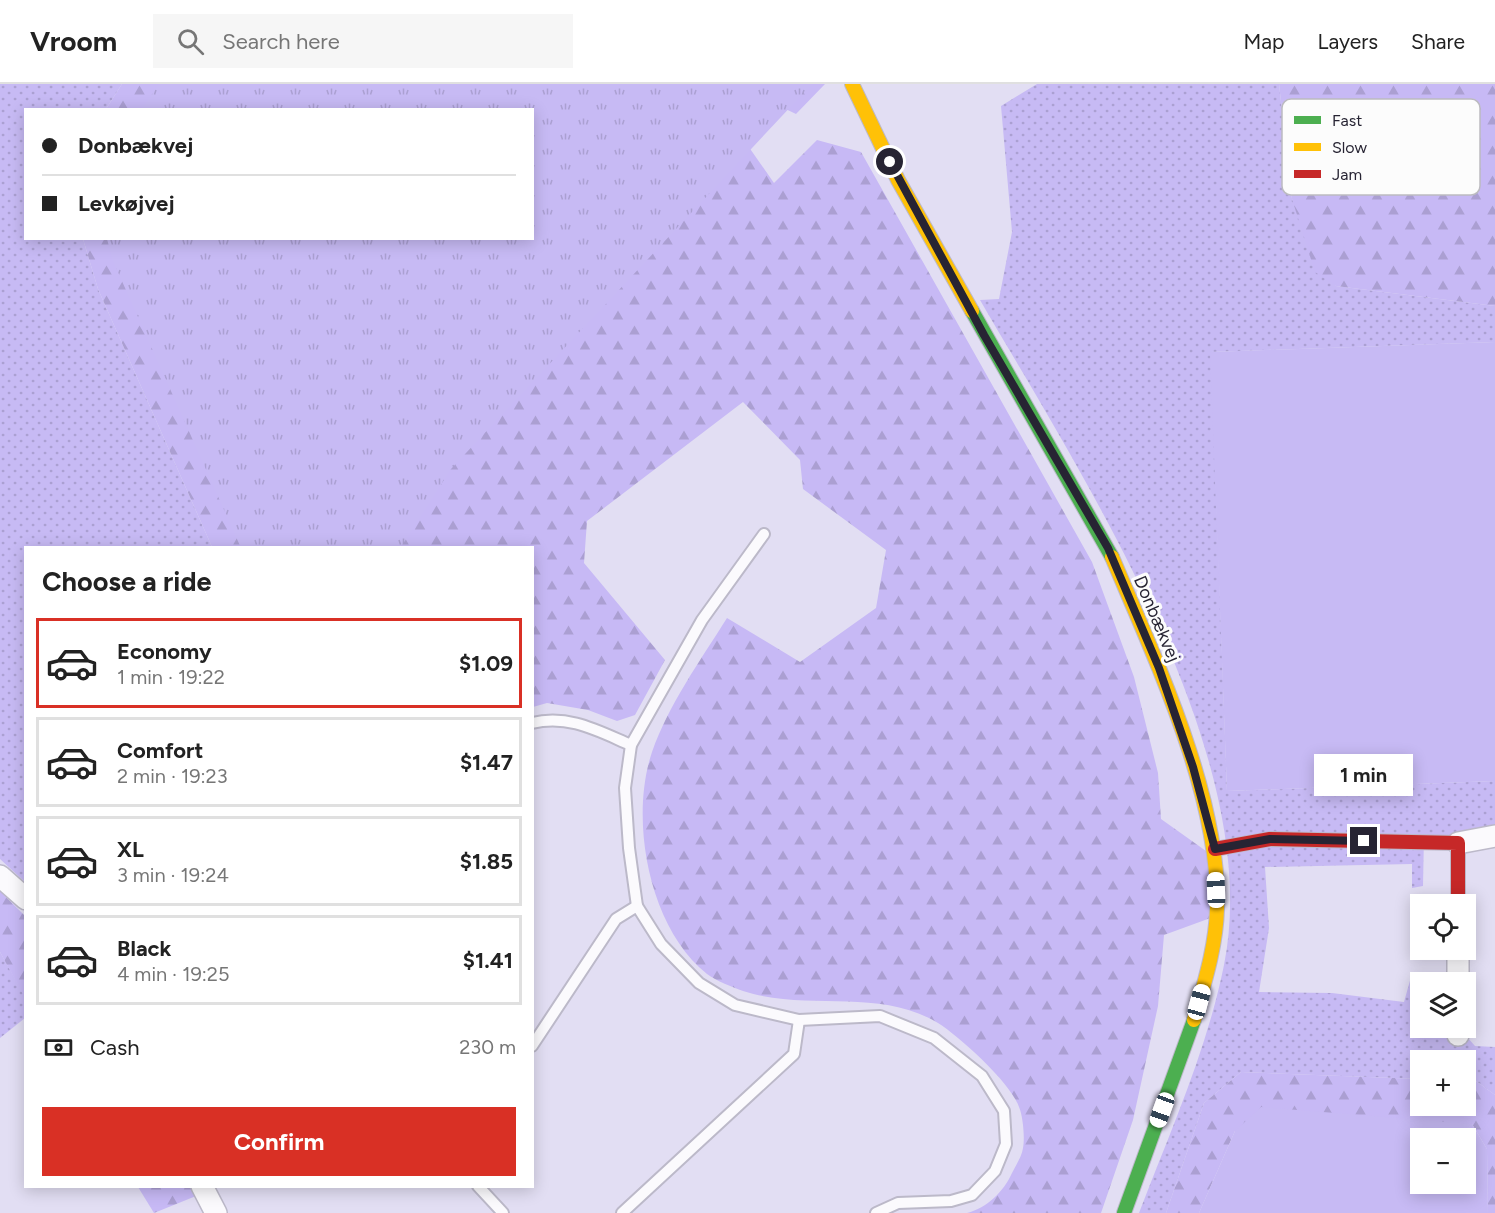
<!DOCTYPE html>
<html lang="en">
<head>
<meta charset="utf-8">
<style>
	body { margin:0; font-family:Figtree,sans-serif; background:#f6f6f6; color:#222; height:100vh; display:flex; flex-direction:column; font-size:22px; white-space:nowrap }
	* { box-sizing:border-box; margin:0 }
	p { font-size:20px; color:#767676 }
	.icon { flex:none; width:33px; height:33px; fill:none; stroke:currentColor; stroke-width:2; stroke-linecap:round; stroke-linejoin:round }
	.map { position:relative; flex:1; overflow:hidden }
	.side { position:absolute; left:24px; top:462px; width:510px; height:642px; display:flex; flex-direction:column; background:#fff; border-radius:0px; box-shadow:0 3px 15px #0003 }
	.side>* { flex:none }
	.guide { position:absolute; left:24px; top:24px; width:510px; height:132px; border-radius:0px; box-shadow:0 3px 15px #0003; display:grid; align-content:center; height:132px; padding:0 18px; background:#fff }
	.buttons { position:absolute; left:1410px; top:810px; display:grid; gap:12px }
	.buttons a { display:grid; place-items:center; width:66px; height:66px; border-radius:0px; background:#fff; box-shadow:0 3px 15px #0003; font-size:30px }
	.end { position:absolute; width:27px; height:27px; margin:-14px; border:8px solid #272433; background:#fff; box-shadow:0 0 0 3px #fff }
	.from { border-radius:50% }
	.bubble { position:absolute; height:42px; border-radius:0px; background:#fff; box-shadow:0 3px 15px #0003; font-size:20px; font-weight:700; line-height:42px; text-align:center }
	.car { position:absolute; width:18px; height:36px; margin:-18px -9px; border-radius:8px; box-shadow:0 0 4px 2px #0007; background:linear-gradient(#fff 24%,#345 0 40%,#fff 0 76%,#345 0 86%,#fff 0) }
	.guide b { display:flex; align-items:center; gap:21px; height:57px; font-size:22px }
	.guide b+b { border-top:2px solid #e0e0e0 }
	.guide i { width:15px; height:15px; background:#222 }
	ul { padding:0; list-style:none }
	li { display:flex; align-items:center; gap:18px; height:90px; margin:0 12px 9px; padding:0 6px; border:3px solid #e0e0e0; border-radius:0px }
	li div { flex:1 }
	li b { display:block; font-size:22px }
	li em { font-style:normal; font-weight:700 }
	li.selected { border-color:#d93025 }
	li>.icon { width:54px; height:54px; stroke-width:1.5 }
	h2 { padding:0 18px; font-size:27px; line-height:72px }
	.pay { display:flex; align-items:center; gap:15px; height:66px; padding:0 18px; font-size:22px }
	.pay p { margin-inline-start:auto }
	.primary-button { display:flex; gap:12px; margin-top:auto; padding:12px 18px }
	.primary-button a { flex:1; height:69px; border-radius:0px; background:#d93025; color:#fff; font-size:24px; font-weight:700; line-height:69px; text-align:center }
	header { display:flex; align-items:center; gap:36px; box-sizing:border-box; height:84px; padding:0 30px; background:#fff; border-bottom:2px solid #e0e0e0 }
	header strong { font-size:28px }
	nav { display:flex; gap:33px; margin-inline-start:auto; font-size:21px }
	.search { width:420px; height:54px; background:#f6f6f6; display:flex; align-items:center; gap:15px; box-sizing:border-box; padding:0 21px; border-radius:0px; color:#767676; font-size:22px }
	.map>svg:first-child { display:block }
</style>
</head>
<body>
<header>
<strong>Vroom</strong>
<div class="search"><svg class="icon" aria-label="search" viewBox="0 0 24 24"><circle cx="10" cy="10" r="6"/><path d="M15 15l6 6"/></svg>Search here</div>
<nav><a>Map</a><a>Layers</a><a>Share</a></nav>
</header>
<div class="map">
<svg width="1495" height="1129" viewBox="0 0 1495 1129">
	<defs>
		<pattern id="grass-dots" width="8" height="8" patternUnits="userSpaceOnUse" patternTransform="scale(1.5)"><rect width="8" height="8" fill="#c7baf4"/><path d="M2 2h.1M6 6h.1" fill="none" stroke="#aba0d2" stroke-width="1.8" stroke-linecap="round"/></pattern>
		<pattern id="forest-firs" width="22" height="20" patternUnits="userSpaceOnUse" patternTransform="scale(1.5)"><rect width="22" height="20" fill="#c7b9f5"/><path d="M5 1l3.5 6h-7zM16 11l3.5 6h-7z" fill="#ab9fd2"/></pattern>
		<pattern id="park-tufts" width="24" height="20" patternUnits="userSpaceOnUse" patternTransform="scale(1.5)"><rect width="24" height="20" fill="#c7baf4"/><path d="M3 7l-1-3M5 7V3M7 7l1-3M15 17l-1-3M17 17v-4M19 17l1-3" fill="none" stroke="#aba0d2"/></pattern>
	</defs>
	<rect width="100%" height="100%" fill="#e2def3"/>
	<g fill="url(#grass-dots)">
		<polygon points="0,0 122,0 106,25 26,26 26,154 83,155 98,205 212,463 26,464 25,798 0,775"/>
		<path d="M1037 0H1279L1292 115 1336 202 1495 222V258L1211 268 1227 707 1495 697V753L1424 751 1423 802 1412 804V780L1265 783 1269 844 1259 908 1332 909 1404 918 1411 893 1423 898H1420V944H1459L1475 962 1495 963V1011L1476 997H1466V976H1420V995L1241 988 1204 1019 1166 1129H1139C1170 1048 1207 966 1224 881 1266 672 1082 392 980 216L999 215 1012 148 1001 22Z"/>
		<polygon points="0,868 26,914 25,934 0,954"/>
	</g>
	<g fill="url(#forest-firs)">
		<path d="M122 0H825L796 30 752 9 723 26 774 99 817 56 861 68 1092 478 1134 593 1158 689 1161 735 1206 767 1216 832 1164 851 1158 922 1133 1036 1101 1129H967C987 1124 1004 1107 1012 1089 1016 1081 1022 1072 1023 1064 1025 1054 1023 1032 1019 1023 1011 999 960 953 938 939 879 903 807 928 743 907 733 903 716 897 707 890 649 844 629 736 652 668 669 620 700 577 727 534L800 578 876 524 886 466 803 405 800 376 743 318 587 437 584 479 665 576 635 631 617 637 588 626 547 619 533 623 532 464 212 463 98 205 83 155 532 154V26L106 25Z"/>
		<polygon points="1279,0 1495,0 1495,222 1336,202 1315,188 1292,115"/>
		<polygon points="0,807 25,832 25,914 0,868"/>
		<polygon points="1241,988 1420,995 1420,1022 1466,1022 1466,997 1476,997 1495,1011 1495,1129 1488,1129 1487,1065 1472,1040 1235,1047 1199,1129 1166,1129 1204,1019"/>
		<polygon points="138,1103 197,1103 201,1110 154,1129"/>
	</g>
	<polygon fill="url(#park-tufts)" points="159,0 812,0 451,385 401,463 241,464 113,177 107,155 532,154 532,26 142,25"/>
	<g fill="#c7baf4" fill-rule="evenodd">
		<polygon points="1495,258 1495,697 1227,707 1210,268"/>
		<path d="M1261 1023 1472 1040 1487 1065 1488 1129H1199L1235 1047ZM1420 1054H1466V1100H1420Z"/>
	</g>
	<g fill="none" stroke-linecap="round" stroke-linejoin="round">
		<g stroke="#bcb9c9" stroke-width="14">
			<g id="lane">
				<path d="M532 639C569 630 598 647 631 661"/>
				<polyline points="637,822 629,764 625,704 631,661 702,536 764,450"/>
				<polyline points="532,962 616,835 637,822 661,860 699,899 735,921 799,936 880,932 934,954 982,992 1004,1027 1006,1060 995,1087 972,1111 951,1117 898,1119 876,1129"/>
				<polyline points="478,1102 503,1129"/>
				<polyline points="622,1129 794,970 799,936"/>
			</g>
		</g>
		<g stroke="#bcb9c9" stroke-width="24">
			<g id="street">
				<polyline points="1458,759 1495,752"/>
				<polyline points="0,792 26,815"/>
				<polyline points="1458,866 1458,898"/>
				<polyline points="1458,944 1458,951"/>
				<polyline points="202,1102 216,1129"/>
			</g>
		</g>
		<g stroke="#bcb9c9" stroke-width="16">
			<g id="fast">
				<polyline points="972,227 1112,473"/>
				<polyline points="1124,1129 1194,936"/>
			</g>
		</g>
		<g stroke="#bcb9c9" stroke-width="16">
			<g id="slow">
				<polyline points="852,0 898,96 972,227"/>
				<path d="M1112 473C1155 575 1221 713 1217 825 1216 863 1204 900 1194 936"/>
			</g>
		</g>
		<g stroke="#bcb9c9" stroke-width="16">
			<polyline id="jam" points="1215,765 1270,755 1458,759 1458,820"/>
		</g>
		<use href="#lane" stroke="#fbfafd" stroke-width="10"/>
		<use href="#street" stroke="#fbfafd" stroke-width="21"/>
		<use href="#fast" stroke="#4caf50" stroke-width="14"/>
		<use href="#slow" stroke="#ffc107" stroke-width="14"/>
		<use href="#jam" stroke="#c62828" stroke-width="14"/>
	</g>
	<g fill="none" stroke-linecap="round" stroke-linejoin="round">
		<polyline stroke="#272433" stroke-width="8" points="890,78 984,251 1108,464 1159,584 1193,683 1215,765 1270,755 1364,757"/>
	</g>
	<g text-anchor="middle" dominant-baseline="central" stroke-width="6" stroke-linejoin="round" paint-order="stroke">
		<g font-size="18" fill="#272433" stroke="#fcfcfc">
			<text transform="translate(1157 535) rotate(67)">Donbækvej</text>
		</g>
	</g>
	<rect x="1282" y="15" width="198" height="96" rx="9" fill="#fcfcfc" stroke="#bcbbc0" stroke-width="1.5"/>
	<rect x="1294" y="32" width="27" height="8" fill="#4caf50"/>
	<rect x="1294" y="59" width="27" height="8" fill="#ffc107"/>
	<rect x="1294" y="86" width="27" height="8" fill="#c62828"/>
	<g font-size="16" fill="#272433">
		<text x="1332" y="42">Fast</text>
		<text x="1332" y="69">Slow</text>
		<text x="1332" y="96">Jam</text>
	</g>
</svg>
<div class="buttons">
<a><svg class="icon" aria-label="locate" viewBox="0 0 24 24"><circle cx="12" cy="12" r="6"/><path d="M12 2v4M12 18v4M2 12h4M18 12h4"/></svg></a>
<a><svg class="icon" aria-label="layers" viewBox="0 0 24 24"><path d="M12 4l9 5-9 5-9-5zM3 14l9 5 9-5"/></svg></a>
<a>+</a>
<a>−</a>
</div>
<i class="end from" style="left:890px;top:78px"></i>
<i class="end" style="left:1364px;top:757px"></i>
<div class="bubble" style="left:1314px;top:670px;width:99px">1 min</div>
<i class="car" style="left:1216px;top:806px;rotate:358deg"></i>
<i class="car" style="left:1199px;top:918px;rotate:15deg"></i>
<i class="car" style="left:1162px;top:1026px;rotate:200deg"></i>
<div class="guide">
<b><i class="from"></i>Donbækvej</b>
<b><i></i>Levkøjvej</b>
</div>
<section class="side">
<h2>Choose a ride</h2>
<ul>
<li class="selected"><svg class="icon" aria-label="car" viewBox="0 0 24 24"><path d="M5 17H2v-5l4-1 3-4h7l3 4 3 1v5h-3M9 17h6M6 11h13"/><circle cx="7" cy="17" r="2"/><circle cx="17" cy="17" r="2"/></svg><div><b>Economy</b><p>1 min · 19:22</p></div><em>$1.09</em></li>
<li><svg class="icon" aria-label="car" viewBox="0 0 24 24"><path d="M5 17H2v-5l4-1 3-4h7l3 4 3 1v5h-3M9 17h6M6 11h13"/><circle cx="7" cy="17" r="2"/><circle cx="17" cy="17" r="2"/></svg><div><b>Comfort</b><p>2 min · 19:23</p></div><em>$1.47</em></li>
<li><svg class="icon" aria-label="car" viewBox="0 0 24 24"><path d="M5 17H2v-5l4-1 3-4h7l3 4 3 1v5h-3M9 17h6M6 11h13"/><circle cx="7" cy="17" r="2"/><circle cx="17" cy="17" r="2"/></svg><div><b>XL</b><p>3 min · 19:24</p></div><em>$1.85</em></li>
<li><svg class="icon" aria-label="car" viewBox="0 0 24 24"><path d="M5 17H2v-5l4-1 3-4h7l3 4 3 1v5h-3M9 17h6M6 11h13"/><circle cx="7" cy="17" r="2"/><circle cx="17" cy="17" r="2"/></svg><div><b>Black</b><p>4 min · 19:25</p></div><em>$1.41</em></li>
</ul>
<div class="pay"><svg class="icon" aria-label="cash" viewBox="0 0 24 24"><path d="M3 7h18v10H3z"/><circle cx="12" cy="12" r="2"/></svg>Cash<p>230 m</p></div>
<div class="primary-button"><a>Confirm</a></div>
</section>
</div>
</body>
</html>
